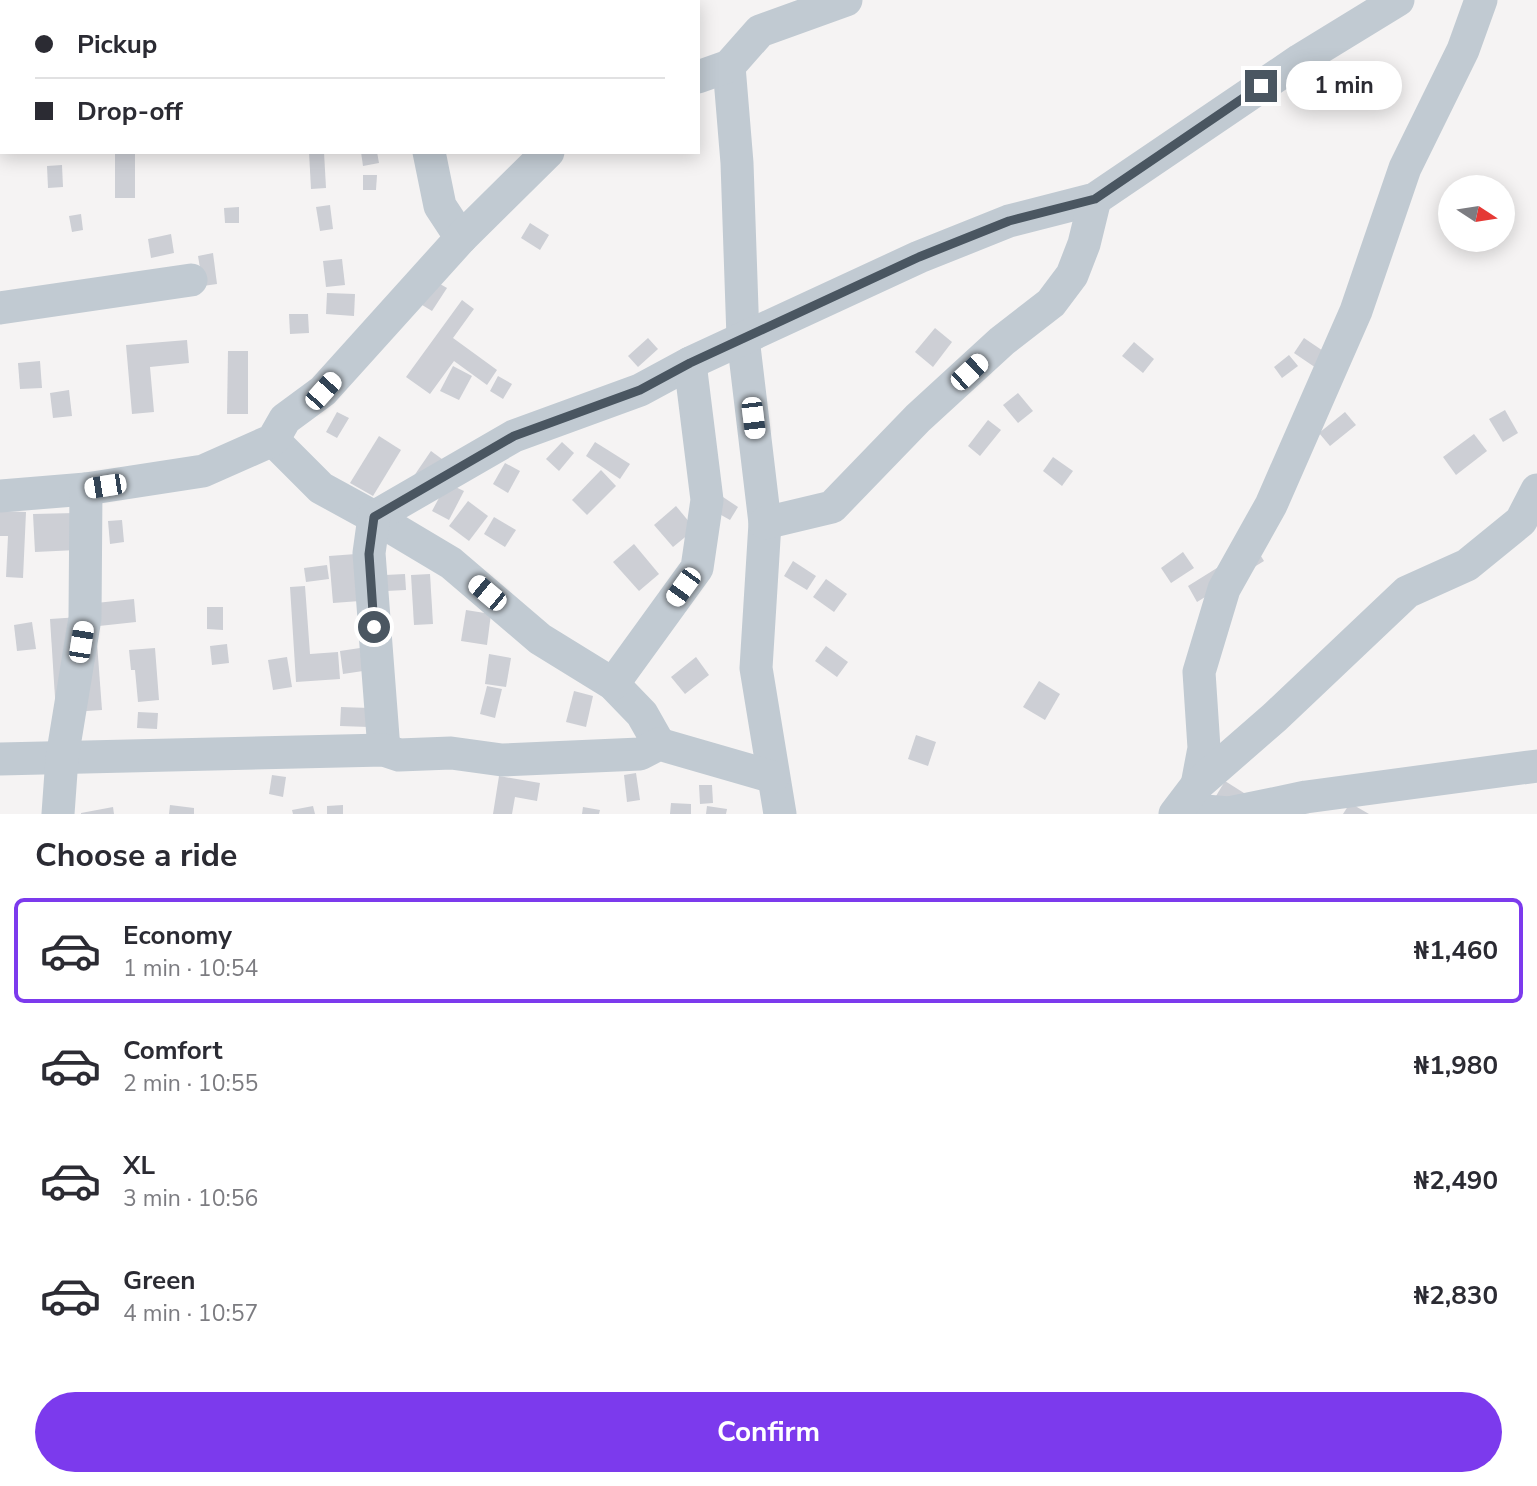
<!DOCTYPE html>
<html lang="en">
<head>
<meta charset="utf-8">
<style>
	body { margin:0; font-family:"Nunito Sans",sans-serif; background:#f7f7f7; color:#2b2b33; height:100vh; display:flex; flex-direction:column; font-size:26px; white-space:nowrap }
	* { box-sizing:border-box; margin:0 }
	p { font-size:23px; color:#7c7c81 }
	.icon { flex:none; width:38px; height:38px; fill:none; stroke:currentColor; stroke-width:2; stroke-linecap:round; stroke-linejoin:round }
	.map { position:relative; height:814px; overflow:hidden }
	.panel { display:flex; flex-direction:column; background:#fff; flex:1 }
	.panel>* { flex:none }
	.hud { position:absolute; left:0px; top:0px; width:700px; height:154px; box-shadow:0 4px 18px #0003; display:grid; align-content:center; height:154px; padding:0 35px; background:#fff }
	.needle { width:46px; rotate:102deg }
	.buttons { position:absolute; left:1438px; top:175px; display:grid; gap:14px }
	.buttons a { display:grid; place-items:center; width:77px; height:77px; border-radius:50%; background:#fff; box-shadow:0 4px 18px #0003; font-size:35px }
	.end { position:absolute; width:32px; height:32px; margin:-16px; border:9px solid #4a5661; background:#fff; box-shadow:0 0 0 4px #fff }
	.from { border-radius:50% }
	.bubble { position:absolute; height:49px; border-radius:24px; background:#fff; box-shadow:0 4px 18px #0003; font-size:23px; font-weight:700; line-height:49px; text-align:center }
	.car { position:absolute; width:21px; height:42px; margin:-21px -10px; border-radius:9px; box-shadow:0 0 5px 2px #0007; background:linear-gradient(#fff 24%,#345 0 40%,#fff 0 76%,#345 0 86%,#fff 0) }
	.hud b { display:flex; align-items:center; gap:24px; height:66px; font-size:26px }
	.hud b+b { border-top:2px solid #e1e1e2 }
	.hud i { width:18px; height:18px; background:#2b2b33 }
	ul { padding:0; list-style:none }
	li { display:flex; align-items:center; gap:21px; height:105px; margin:0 14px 10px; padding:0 21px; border:4px solid transparent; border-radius:10px }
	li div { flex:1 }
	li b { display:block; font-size:26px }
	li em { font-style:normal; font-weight:700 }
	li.on { border-color:#7c3aed }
	li>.icon { width:63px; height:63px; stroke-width:1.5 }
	h2 { padding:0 35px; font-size:32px; line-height:84px }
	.primary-button { display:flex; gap:14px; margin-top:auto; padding:14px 35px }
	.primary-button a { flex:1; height:80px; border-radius:42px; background:#7c3aed; color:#fff; font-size:28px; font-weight:700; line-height:80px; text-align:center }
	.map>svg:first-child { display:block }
</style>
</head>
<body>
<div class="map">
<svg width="1537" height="814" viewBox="0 0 1537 814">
	<rect width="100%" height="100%" fill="#f5f3f3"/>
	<g fill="#cdcfd5">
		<polygon points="309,152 324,152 326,188 311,189"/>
		<polygon points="361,152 377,152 379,163 363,166"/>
		<rect x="115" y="154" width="20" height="44"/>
		<polygon points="62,165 63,187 48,188 47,166"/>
		<polygon points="363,175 377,175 376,190 363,190"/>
		<polygon points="330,205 333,229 320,231 316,207"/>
		<polygon points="239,207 239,223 225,223 224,208"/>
		<polygon points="81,214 83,230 72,232 69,216"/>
		<polygon points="530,223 549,235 540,250 521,238"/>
		<polygon points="171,234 174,253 151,258 148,239"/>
		<polygon points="213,253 217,284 203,286 198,256"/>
		<polygon points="342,259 345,285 326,287 323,261"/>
		<polygon points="428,277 447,288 432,311 414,300"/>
		<polygon points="327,293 355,294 354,316 326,314"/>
		<polygon points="462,300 474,309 453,338 497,370 487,385 454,361 430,394 406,377"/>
		<polygon points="289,314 308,314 309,333 290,334"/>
		<polygon points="935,328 952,342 933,367 915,352"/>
		<polygon points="648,338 658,349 638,367 628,356"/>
		<polygon points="1304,338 1332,357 1322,372 1294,353"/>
		<polygon points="187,340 189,363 150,367 154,412 132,414 126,345"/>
		<polygon points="1134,342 1154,359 1143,373 1122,356"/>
		<polygon points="228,351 248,351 248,414 227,414"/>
		<polygon points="1289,355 1298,366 1282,378 1274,367"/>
		<polygon points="40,361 42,388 20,389 18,363"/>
		<polygon points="453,366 472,376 459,400 440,391"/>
		<polygon points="498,376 512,384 503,399 490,391"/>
		<polygon points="69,390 72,416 53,418 50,393"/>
		<polygon points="1018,393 1033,411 1018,423 1003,405"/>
		<polygon points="1505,410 1518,433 1503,442 1489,419"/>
		<polygon points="337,412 349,418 337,438 326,432"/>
		<polygon points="1345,412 1356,425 1330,446 1319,433"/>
		<polygon points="988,420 1001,430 980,456 968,446"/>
		<polygon points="1474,434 1487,451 1456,475 1443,457"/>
		<polygon points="379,436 401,450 373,496 350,483"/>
		<polygon points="562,442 574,453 559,471 546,459"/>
		<polygon points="595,442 630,464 620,479 586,456"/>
		<polygon points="431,451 450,465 403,492"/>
		<polygon points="1053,457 1073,471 1062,486 1043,471"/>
		<polygon points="505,463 520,471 508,493 493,484"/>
		<polygon points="601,470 616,486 587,515 572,500"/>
		<polygon points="447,483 464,491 449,520 432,511"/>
		<polygon points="723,497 738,507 730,520 714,511"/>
		<polygon points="468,501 488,516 469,541 449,526"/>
		<polygon points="676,506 695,529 673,547 654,525"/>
		<polygon points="0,511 26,512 23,578 6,577 8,536 0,536"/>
		<polygon points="76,513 77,550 35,552 33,514"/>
		<polygon points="494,517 516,530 505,547 484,534"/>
		<polygon points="122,520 124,542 110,544 108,521"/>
		<polygon points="634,544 659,574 639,591 613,562"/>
		<polygon points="1254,545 1264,561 1197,602 1188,586"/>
		<polygon points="1183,552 1194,568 1171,583 1161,568"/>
		<polygon points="356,554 360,601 333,603 329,556"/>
		<polygon points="793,561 816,576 807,590 784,576"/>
		<polygon points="327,565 329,579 306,582 304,568"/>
		<polygon points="405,574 406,590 386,591 385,575"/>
		<polygon points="430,574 433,624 414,625 411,575"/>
		<polygon points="826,579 847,594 834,612 813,597"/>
		<polygon points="305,586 310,654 338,652 340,679 296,682 290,587"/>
		<polygon points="134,599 136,622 99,626 96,603"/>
		<polygon points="207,607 223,607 223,630 207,629"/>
		<polygon points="466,610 491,614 487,645 461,641"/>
		<polygon points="95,616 102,710 56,713 50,619"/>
		<polygon points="32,622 36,649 17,651 14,625"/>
		<polygon points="227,644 229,663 212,665 210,646"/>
		<polygon points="826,646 848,662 837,677 815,661"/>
		<polygon points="155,648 159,700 138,702 135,670 131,670 129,650"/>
		<polygon points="360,648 363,671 343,674 340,651"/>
		<polygon points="489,654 511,658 506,687 485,684"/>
		<polygon points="287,657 292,687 273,690 268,660"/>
		<polygon points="696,657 709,675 685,694 671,677"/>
		<polygon points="1039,681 1060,694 1045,720 1023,707"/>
		<polygon points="487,686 502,689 495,718 480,714"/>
		<polygon points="574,691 593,696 586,727 566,722"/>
		<polygon points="341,707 370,708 369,727 340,726"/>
		<polygon points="138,712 158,713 157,729 137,728"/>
		<polygon points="916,735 936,742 928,766 908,759"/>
		<polygon points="636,773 640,800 627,802 624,775"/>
		<polygon points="272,775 286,777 283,797 269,794"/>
		<polygon points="499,776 540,783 537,801 515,797 512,814 493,814"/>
		<polygon points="1225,781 1277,814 1216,796"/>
		<polygon points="699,785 712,785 713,803 700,804"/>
		<polygon points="671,803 691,804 691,814 670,814"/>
		<polygon points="1350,803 1369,814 1343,814"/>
		<polygon points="170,805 194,808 194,814 169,814"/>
		<polygon points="343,805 343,814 327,814 327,806"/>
		<polygon points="313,806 315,814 293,814 292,810"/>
		<polygon points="707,806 727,809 726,814 706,814"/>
		<polygon points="113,807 114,814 81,814 81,813"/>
		<polygon points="583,807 600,810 599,814 582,814"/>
	</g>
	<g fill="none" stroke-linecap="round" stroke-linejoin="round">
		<g stroke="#c1cad2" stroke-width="33">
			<polyline points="399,0 399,2"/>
			<polyline points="586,0 587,2"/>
			<polyline points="125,2 125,0"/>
			<polyline points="215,2 223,0"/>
			<polyline points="638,2 639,0"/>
			<polyline points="729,66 737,163 743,338 765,523 756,668 780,814"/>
			<polyline points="698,77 729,66 760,31 846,0"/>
			<polyline points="0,137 2,135"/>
			<polyline points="429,152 440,206 461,238"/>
			<polyline points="0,308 191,280"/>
			<polyline points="273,440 321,488 374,517 451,563 540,639 613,684 642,714 659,744"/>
			<polyline points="0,496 86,489 203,471 273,440 285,419 323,391 461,238 548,152"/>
			<polyline points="374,517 514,436 640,390 690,363 919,257 1009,221 1095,199 1300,60 1398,0"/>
			<polyline points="374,517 369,553 384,750"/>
			<polyline points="765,523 832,507 918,418 1002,341 1051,303 1072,275 1084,244 1095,199"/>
			<polyline points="613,684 697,568 707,500 690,363"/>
			<polyline points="0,759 384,750 399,755 451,753 502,760 640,754 659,744 773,777"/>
			<polyline points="1197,785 1204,748 1199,672 1224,589 1271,505 1356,311 1405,168 1463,50 1481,0"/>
			<polyline points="1181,809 1229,813 1306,797 1537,766"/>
			<polyline points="58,814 62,758 85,618 86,489"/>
			<polyline points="1175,814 1197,785 1275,717 1407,592 1467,565 1521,521 1537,490"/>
		</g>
	</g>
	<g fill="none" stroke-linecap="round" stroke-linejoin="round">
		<polyline stroke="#4a5661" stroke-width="9" points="374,627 369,554 374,517 514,436 640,390 690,363 919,257 1009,221 1095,199 1261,86"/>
	</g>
</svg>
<div class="buttons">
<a><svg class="needle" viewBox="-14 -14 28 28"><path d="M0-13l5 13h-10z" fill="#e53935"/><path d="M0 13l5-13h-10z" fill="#7c7c81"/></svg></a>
</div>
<i class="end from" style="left:374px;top:627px"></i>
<i class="end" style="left:1261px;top:86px"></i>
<div class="bubble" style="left:1286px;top:61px;width:116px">1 min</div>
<i class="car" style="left:969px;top:372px;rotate:47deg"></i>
<i class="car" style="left:323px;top:391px;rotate:42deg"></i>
<i class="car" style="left:753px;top:418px;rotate:173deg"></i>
<i class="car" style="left:105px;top:486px;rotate:261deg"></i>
<i class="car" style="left:683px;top:587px;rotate:216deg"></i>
<i class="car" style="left:487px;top:593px;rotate:310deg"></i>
<i class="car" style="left:81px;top:642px;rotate:9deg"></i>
<div class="hud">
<b><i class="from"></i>Pickup</b>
<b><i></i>Drop-off</b>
</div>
</div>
<section class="panel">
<h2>Choose a ride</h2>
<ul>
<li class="on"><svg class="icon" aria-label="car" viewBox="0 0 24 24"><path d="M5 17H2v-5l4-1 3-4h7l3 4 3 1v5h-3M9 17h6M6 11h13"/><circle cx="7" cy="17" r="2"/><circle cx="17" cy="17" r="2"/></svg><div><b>Economy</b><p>1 min · 10:54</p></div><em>₦1,460</em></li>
<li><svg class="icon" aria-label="car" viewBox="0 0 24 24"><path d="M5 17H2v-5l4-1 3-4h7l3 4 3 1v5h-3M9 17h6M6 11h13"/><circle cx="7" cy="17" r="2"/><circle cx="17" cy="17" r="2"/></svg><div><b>Comfort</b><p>2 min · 10:55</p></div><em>₦1,980</em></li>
<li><svg class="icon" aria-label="car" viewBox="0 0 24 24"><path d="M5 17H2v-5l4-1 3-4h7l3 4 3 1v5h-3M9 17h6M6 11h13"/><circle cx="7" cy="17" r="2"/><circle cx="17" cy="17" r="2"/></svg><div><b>XL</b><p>3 min · 10:56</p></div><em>₦2,490</em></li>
<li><svg class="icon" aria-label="car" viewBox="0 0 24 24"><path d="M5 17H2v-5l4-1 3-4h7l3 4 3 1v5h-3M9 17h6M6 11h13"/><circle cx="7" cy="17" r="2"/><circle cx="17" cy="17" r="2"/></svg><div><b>Green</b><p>4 min · 10:57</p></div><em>₦2,830</em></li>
</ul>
<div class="primary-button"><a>Confirm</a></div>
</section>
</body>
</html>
